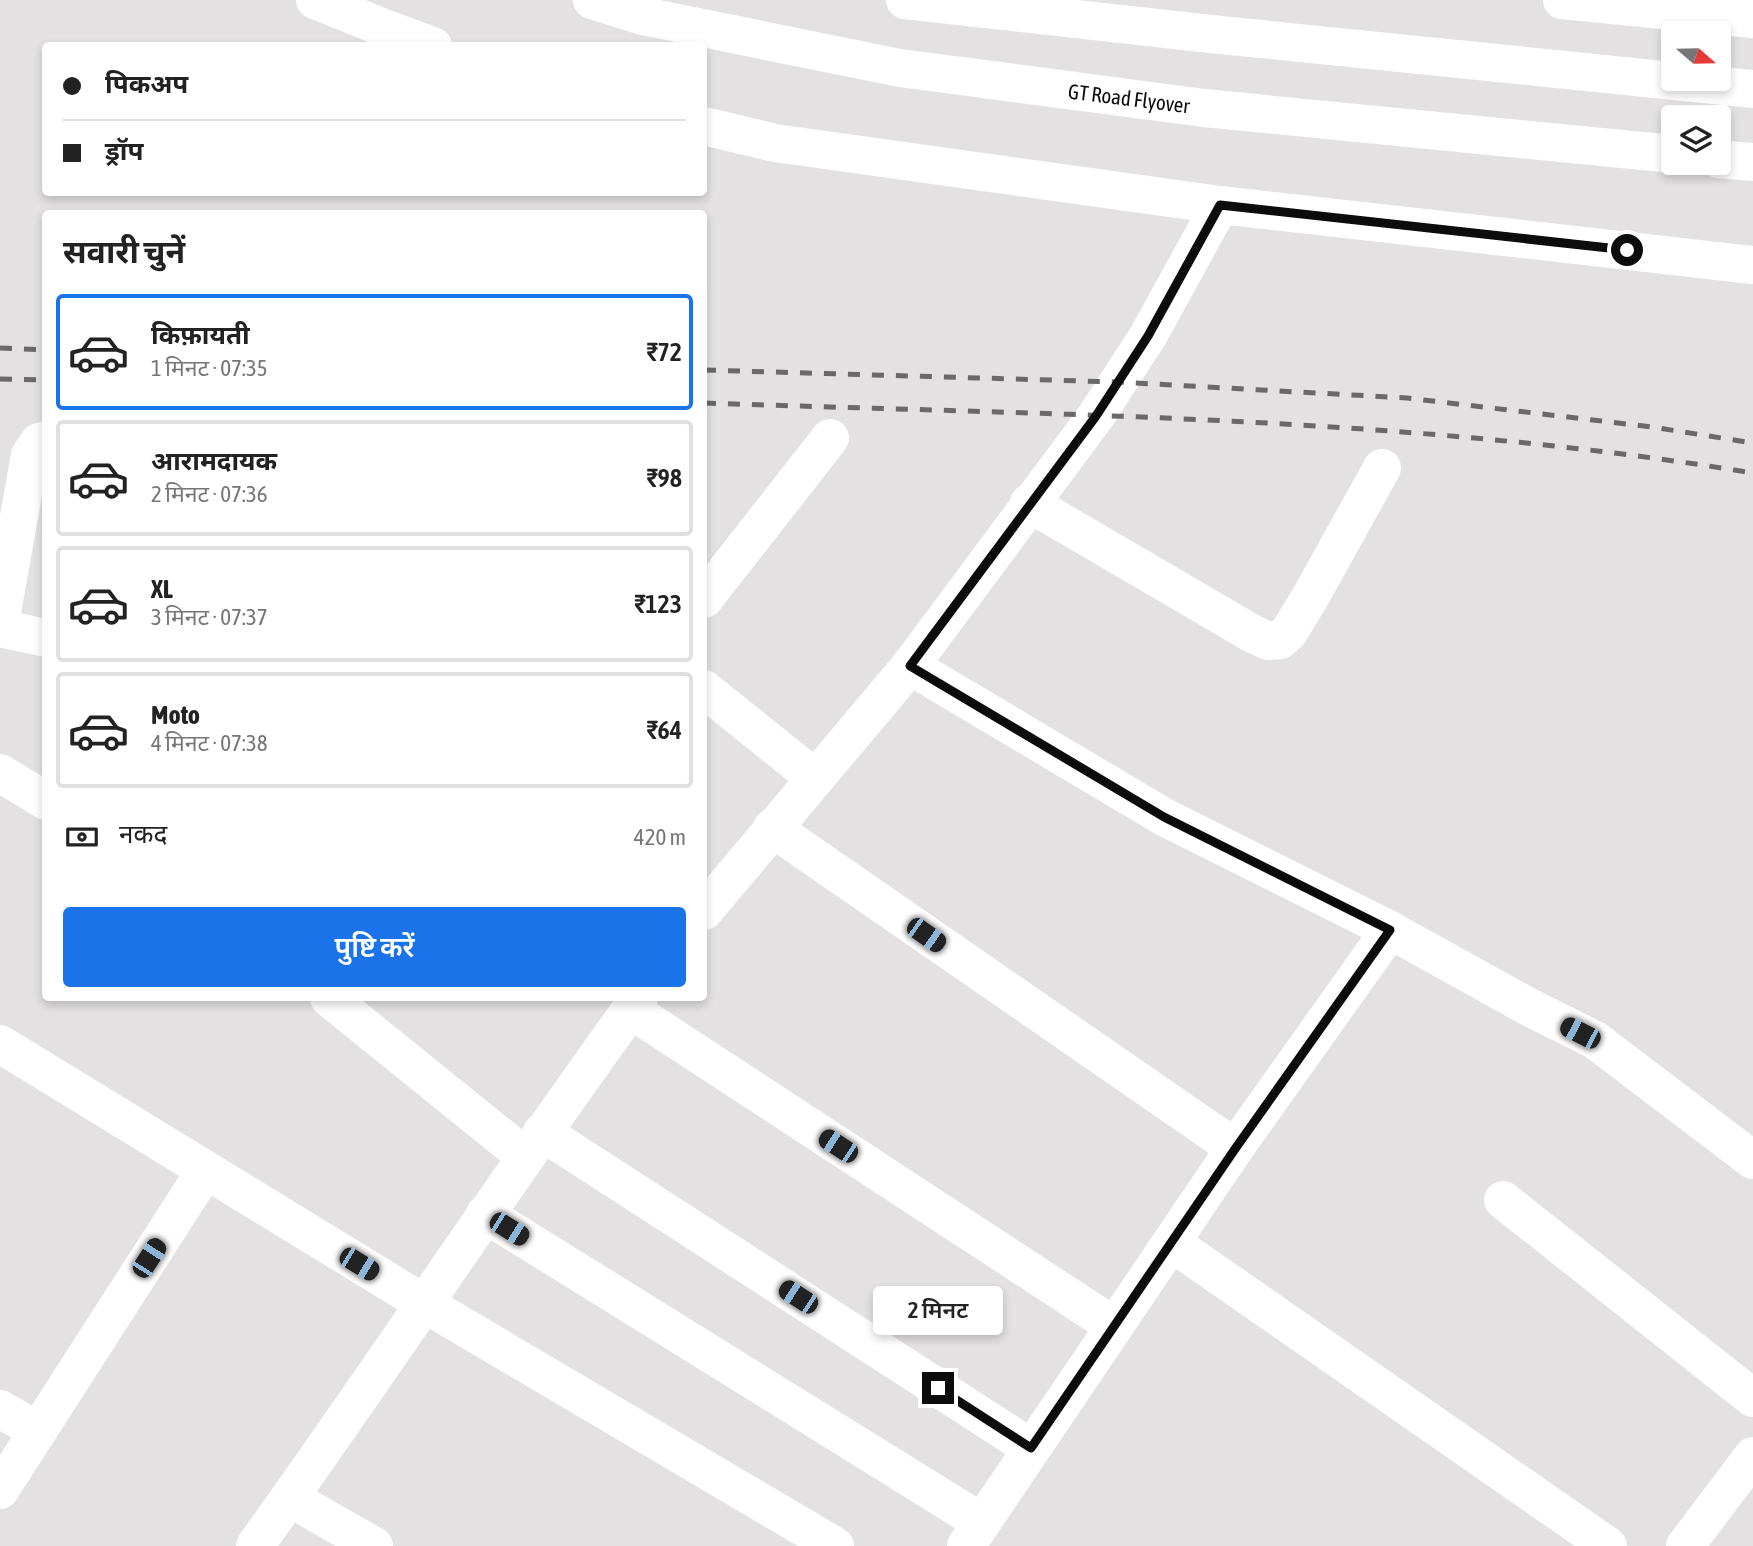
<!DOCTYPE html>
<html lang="hi">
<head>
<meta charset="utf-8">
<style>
	body { margin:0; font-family:"Asap Condensed","Noto Sans Devanagari",sans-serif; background:#f2f2f2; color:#222; height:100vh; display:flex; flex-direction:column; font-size:26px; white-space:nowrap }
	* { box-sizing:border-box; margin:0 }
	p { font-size:23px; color:#767676 }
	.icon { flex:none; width:38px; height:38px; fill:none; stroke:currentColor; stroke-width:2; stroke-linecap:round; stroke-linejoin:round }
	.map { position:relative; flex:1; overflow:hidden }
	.drawer { position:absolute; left:42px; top:210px; width:665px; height:791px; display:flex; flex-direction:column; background:#fff; border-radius:7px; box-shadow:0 4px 10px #0003 }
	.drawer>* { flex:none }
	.top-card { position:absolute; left:42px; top:42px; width:665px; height:154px; border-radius:7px; box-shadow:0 4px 10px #0003; display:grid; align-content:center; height:154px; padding:0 21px; background:#fff }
	.needle { width:46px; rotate:110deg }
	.tools { position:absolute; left:1661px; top:21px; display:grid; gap:14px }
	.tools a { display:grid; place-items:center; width:70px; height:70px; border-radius:7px; background:#fff; box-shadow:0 4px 10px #0003; font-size:35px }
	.end { position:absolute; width:32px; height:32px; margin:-16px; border:9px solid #0d0c0d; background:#fff; box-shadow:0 0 0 4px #fff }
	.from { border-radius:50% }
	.bubble { position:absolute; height:49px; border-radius:7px; background:#fff; box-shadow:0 4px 10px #0003; font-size:23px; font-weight:600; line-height:49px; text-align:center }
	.car { position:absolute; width:21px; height:42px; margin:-21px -10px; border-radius:9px; box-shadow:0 0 5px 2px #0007; background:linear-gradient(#222 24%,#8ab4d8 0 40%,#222 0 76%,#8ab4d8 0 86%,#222 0) }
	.top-card b { display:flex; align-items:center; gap:24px; height:66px; font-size:26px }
	.top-card b+b { border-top:2px solid #e0e0e0 }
	.top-card i { width:18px; height:18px; background:#222 }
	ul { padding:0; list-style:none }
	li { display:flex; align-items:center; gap:21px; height:116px; margin:0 14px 10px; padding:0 7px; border:4px solid #e0e0e0; border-radius:7px }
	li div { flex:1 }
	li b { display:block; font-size:26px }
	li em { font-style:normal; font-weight:600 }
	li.on { border-color:#1a73e8 }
	li>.icon { width:63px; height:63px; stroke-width:1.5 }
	h2 { padding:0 21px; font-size:32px; line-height:84px }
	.pay { display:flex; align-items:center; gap:18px; height:77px; padding:0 21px; font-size:26px }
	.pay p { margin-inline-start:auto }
	.primary-button { display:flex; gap:14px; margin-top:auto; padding:14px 21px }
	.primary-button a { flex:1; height:80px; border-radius:7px; background:#1a73e8; color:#fff; font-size:28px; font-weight:600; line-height:80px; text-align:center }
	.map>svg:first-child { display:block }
</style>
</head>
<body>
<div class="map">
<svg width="1753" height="1546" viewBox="0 0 1753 1546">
	<rect width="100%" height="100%" fill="#e4e1e2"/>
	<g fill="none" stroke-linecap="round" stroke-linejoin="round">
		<g stroke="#fff" stroke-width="38">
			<polyline points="315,0 384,28 433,46"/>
			<polyline points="1562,0 1753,19"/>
			<polyline points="704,126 775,143 1220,205 1753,265"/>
			<polyline points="1029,503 1253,634 1269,641 1280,640 1289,632 1312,594 1382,468"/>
			<polyline points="704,599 830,438"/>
			<polyline points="0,623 30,455 39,442 46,440"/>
			<polyline points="0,628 46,638"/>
			<polyline points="910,666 1164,817 1390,930 1527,1006 1595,1040 1753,1160"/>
			<polyline points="704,689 815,778"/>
			<polyline points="0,773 46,801"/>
			<polyline points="772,828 1235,1148"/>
			<polyline points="704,911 910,666 1096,416 1148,336 1220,205"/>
			<polyline points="329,998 526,1157"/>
			<polyline points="631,1010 1114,1326"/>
			<polyline points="0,1044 425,1304 835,1546"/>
			<polyline points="542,1132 1031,1448"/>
			<polyline points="1503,1200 1753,1398"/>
			<polyline points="485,1214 981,1522"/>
			<polyline points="1172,1243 1608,1546"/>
			<polyline points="0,1409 38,1431"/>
			<polyline points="0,1490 205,1171"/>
			<polyline points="290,1498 374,1546"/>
			<path d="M255 1546C385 1364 508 1178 639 998"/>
			<polyline points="966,1546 1235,1148 1390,930"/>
			<polyline points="1685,1546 1753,1456"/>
		</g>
		<g stroke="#fff" stroke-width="38">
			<polyline points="592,0 643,16 900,68 1204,108 1673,154"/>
			<polyline points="905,0 1211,34 1753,89"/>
			<polyline points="1718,159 1753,162"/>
		</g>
		<g stroke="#6a6869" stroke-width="5" stroke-dasharray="12 12" stroke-linecap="butt">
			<polyline points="0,348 46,350"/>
			<polyline points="704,370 1117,382 1407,398 1652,427 1753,443"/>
			<polyline points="0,379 46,380"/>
			<path d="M704 403C1054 415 1407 416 1753 473"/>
		</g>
	</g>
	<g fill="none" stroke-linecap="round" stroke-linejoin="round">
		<polyline stroke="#0d0c0d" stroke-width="9" points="938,1388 1031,1448 1235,1149 1390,930 1164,817 910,666 1096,416 1148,336 1220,205 1627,250"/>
	</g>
	<g text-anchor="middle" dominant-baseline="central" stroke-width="5" stroke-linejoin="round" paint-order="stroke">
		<g font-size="21" fill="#0d0c0d" stroke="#fff">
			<text transform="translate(1129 98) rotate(7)">GT Road Flyover</text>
		</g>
	</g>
</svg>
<div class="tools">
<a><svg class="needle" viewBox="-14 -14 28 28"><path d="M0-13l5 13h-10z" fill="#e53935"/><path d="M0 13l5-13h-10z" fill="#767676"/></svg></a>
<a><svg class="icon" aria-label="layers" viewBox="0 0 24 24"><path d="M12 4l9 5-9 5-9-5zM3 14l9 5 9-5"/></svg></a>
</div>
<i class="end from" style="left:1627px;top:250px"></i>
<i class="end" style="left:938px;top:1388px"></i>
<div class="bubble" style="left:873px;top:1286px;width:130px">2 मिनट</div>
<i class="car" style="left:926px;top:935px;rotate:125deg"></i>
<i class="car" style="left:1580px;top:1033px;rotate:297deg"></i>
<i class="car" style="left:838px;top:1146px;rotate:303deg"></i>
<i class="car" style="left:509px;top:1229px;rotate:122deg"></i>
<i class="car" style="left:149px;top:1258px;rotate:33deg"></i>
<i class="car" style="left:359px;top:1264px;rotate:121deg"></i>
<i class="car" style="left:798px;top:1297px;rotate:303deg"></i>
<div class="top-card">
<b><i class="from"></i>पिकअप</b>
<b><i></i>ड्रॉप</b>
</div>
<section class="drawer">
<h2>सवारी चुनें</h2>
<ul>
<li class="on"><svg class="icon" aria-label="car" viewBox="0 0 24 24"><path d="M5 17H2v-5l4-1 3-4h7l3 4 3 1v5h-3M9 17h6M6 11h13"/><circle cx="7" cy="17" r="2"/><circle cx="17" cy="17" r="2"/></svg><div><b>किफ़ायती</b><p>1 मिनट · 07:35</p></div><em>₹72</em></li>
<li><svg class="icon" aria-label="car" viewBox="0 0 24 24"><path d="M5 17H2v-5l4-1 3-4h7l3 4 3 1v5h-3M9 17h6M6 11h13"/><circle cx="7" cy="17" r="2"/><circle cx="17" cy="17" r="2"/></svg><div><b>आरामदायक</b><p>2 मिनट · 07:36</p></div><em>₹98</em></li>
<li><svg class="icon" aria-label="car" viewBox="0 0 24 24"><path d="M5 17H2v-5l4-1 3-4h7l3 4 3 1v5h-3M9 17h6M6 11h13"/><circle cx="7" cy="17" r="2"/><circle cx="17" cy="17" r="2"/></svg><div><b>XL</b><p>3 मिनट · 07:37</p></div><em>₹123</em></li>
<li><svg class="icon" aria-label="car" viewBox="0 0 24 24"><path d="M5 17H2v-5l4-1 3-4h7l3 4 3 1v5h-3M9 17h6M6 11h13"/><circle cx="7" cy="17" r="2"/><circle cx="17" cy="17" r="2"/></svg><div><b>Moto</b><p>4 मिनट · 07:38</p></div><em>₹64</em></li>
</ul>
<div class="pay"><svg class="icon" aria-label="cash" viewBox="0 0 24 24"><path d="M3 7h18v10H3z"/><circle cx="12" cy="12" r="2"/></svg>नकद<p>420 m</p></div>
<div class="primary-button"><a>पुष्टि करें</a></div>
</section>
</div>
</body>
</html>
